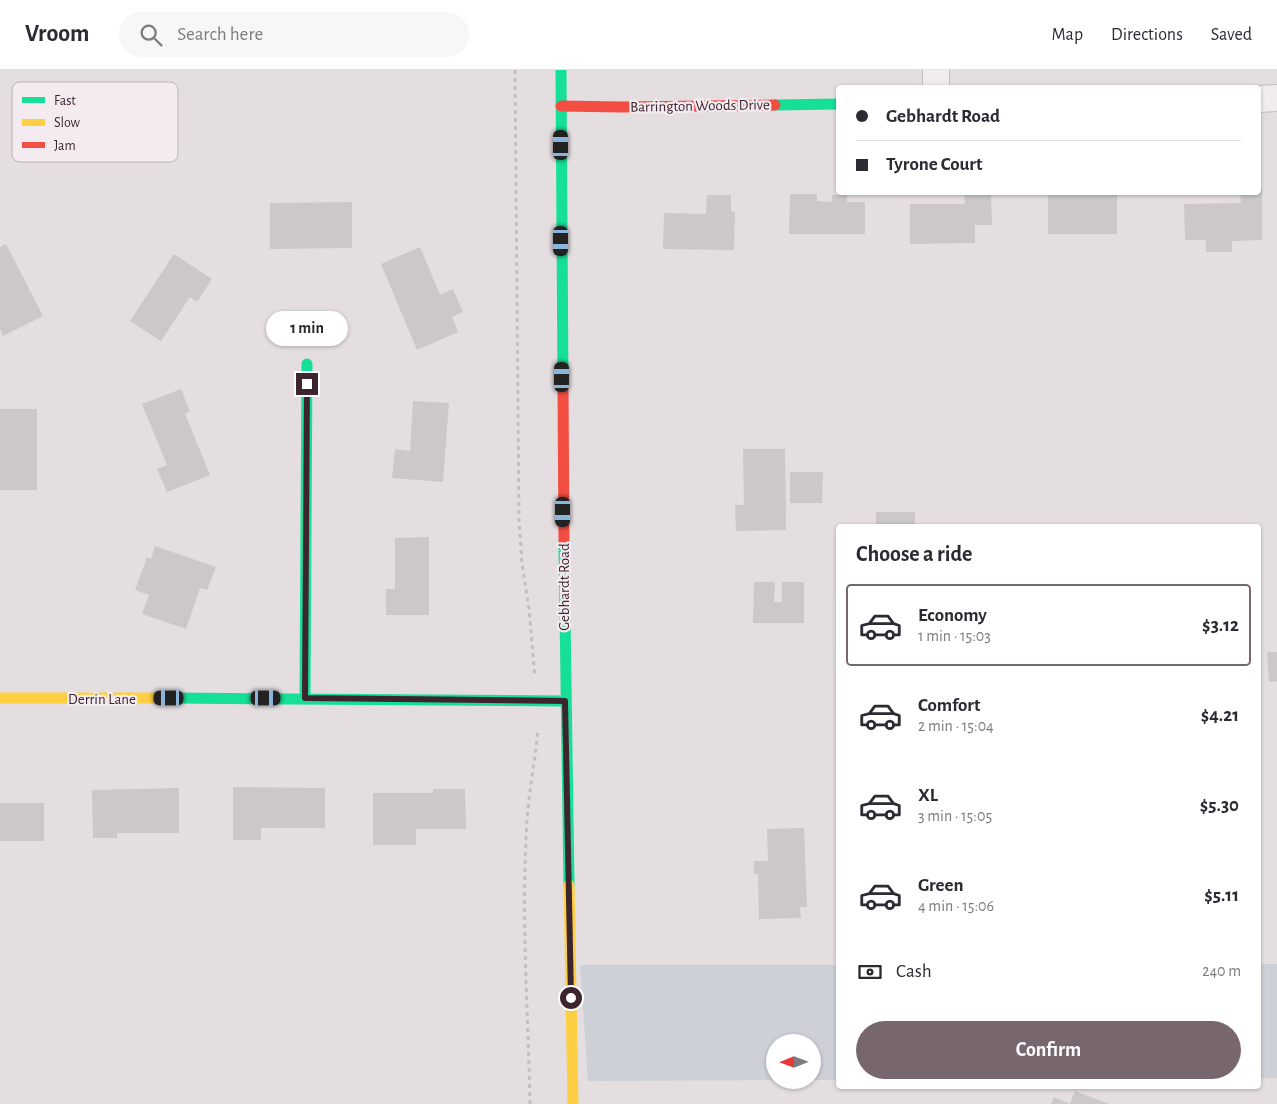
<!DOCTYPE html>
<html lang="en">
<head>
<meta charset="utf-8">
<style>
	body { margin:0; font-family:"Alegreya Sans",sans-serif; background:#f7f7f7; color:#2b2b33; height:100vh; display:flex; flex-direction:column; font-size:19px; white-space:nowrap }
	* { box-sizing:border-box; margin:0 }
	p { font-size:16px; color:#7c7c81 }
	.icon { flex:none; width:28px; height:28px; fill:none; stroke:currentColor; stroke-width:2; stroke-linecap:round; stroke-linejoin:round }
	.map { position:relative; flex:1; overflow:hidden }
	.side { position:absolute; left:836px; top:454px; width:425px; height:565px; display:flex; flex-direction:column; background:#fff; border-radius:5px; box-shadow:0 1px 4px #0004 }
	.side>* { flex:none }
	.top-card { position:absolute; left:836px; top:15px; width:425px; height:110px; border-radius:5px; box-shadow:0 1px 4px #0004; display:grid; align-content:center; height:110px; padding:0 20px; background:#fff }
	.needle { width:32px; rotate:269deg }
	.fabs { position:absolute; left:766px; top:964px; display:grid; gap:10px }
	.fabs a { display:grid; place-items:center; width:55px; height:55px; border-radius:50%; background:#fff; box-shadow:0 1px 4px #0004; font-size:25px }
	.end { position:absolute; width:22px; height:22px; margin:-11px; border:6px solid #3d2530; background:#fff; box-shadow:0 0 0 2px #fff }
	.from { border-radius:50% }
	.bubble { position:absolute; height:35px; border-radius:18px; background:#fff; box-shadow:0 1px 4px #0004; font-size:16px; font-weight:700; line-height:35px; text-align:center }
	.car { position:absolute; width:15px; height:30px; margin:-15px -8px; border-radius:6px; box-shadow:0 0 4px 1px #0007; background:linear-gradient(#222 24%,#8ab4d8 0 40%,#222 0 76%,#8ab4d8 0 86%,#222 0) }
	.top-card b { display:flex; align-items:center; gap:18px; height:48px; font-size:19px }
	.top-card b+b { border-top:1px solid #e1e1e2 }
	.top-card i { width:12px; height:12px; background:#2b2b33 }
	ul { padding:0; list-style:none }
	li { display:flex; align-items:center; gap:15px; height:82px; margin:0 10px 8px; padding:0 10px; border:2px solid transparent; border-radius:5px }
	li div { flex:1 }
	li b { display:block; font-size:19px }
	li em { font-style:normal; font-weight:700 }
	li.current { border-color:#77666e }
	li>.icon { width:45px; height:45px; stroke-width:1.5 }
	h2 { padding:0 20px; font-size:22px; line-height:60px }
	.pay { display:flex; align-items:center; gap:12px; height:55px; padding:0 20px; font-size:19px }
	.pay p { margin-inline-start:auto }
	.button { display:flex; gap:10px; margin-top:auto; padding:10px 20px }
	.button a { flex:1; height:58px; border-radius:30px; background:#77666e; color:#fff; font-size:20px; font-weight:700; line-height:58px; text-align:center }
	header { display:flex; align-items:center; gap:30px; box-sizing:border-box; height:70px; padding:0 25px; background:#fff; border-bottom:1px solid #e1e1e2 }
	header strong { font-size:24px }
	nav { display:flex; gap:28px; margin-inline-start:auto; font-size:18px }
	.search { width:350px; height:45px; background:#f7f7f7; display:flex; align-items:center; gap:12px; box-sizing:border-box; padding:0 18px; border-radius:28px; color:#7c7c81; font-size:19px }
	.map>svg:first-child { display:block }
</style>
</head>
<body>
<header>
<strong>Vroom</strong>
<div class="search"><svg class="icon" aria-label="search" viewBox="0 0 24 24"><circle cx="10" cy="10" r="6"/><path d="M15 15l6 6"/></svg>Search here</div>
<nav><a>Map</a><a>Directions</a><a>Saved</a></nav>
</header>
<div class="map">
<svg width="1277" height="1034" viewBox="0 0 1277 1034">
	<rect width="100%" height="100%" fill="#e4dee1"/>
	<g fill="#ced0d8">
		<rect x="1259" y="894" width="18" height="114"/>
		<polygon points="580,895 839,895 839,1010 813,1010 812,972 775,972 775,1010 811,1010 588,1011"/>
	</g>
	<g fill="#ccc7c9">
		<polygon points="1259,118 1262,118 1262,170 1232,171 1232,182 1206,182 1206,170 1185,170 1184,134 1241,133 1240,122 1259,122"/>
		<polygon points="964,122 991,122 992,155 975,155 975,173 910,174 910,134 965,134"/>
		<polygon points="1092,122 1117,122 1117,164 1048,164 1048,125 1092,125"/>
		<polygon points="790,124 817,124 817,131 832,132 832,125 847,125 847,132 865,132 865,164 789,164"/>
		<polygon points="707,125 731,125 731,141 735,142 734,180 663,179 664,143 706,144"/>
		<polygon points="352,132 352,178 270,179 270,133"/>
		<polygon points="6,174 43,246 3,266 0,259 0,177"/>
		<polygon points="420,177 440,225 453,219 463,242 452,247 458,262 417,280 381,194"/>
		<polygon points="174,184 212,209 197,232 190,227 161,271 130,251"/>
		<polygon points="181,319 190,341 185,344 210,405 167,422 157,399 167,395 142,334"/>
		<polygon points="413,331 449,333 443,412 392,408 395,379 410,381"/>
		<rect x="0" y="339" width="37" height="81"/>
		<polygon points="743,379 785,379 786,460 736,461 735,435 744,435"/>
		<polygon points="790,402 823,402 822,433 790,433"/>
		<rect x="876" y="442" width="39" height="14"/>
		<polygon points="429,467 429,545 386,545 386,519 395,519 395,468"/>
		<polygon points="155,476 216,497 207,520 200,518 186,559 142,544 149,525 135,520 147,487 151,489"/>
		<polygon points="754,512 775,512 774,532 782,532 782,512 804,512 804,553 753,553"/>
		<polygon points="1267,582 1277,582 1277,611 1269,612"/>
		<polygon points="233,717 325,718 325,758 261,758 261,770 233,770"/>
		<polygon points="179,718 179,763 117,763 117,768 93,768 92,720"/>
		<polygon points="433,719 465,719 466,759 416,759 416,775 373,775 373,723 433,723"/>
		<rect x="0" y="733" width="44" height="38"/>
		<polygon points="804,758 807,837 800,837 801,848 759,849 758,804 754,804 754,791 768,791 767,759"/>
		<polygon points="1075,1021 1109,1034 1051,1034 1054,1027 1070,1034"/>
	</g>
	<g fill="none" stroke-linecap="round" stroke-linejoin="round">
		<g stroke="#c2bcbf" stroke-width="28">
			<g id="street">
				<polyline points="936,0 936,18"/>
				<polyline points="1259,29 1277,28"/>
			</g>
		</g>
		<g stroke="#c4bec2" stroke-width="3" stroke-dasharray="4 4" stroke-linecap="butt">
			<polyline points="515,0 519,451 522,493 529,539 535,607"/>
			<path d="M530 1034C528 940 521 845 527 751 529 721 535 691 538 660"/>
		</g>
		<use href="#street" stroke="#f1edef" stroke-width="26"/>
		<g stroke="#16e098" stroke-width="11">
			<polyline points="561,0 563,316"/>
			<polyline points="775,35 839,34"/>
			<polyline points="564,475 569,815"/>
			<polyline points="171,628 565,631"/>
			<polyline points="305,628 307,294"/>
		</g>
		<g stroke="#ffcf43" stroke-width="11">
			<polyline points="0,628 171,628"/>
			<polyline points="569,815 573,1034"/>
		</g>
		<g stroke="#f24e42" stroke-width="11">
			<polyline points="561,36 622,37 775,35"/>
			<polyline points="563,316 564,475"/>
		</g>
	</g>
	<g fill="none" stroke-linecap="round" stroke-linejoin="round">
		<polyline stroke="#3d2530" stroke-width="6" points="307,314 305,628 565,631 571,928"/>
	</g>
	<g text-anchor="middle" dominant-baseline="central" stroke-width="4.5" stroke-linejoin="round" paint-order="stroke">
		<g font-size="15" fill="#3d2530" stroke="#f4ebf0">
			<text transform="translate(700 36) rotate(-1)">Barrington Woods Drive</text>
			<text transform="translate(564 517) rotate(-90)">Gebhardt Road</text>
			<text x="102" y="629">Derrin Lane</text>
		</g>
	</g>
	<rect x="12" y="12" width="166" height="80" rx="8" fill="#f4ebf0" stroke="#bdb0b6" stroke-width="1"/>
	<rect x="22" y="27" width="23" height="6" fill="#16e098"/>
	<rect x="22" y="49" width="23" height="7" fill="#ffcf43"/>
	<rect x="22" y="72" width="23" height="6" fill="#f24e42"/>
	<g font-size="14" fill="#3d2530">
		<text x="54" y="35">Fast</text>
		<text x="54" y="57">Slow</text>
		<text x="54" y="80">Jam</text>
	</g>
</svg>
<div class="fabs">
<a><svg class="needle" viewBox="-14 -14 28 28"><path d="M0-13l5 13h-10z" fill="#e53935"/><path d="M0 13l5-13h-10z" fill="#7c7c81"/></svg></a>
</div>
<i class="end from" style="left:571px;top:928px"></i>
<i class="end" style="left:307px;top:314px"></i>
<div class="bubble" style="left:266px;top:241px;width:82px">1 min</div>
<i class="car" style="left:561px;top:75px;rotate:0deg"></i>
<i class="car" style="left:561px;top:171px;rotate:180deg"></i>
<i class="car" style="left:562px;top:307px;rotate:0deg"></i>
<i class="car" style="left:563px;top:442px;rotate:180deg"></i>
<i class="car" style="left:169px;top:628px;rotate:270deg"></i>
<i class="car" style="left:266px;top:628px;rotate:90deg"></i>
<div class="top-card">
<b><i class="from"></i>Gebhardt Road</b>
<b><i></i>Tyrone Court</b>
</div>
<section class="side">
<h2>Choose a ride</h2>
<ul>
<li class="current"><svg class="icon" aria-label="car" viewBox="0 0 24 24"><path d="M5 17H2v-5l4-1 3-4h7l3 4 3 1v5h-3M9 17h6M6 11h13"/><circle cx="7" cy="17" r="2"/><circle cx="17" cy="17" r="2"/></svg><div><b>Economy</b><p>1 min · 15:03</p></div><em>$3.12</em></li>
<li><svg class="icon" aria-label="car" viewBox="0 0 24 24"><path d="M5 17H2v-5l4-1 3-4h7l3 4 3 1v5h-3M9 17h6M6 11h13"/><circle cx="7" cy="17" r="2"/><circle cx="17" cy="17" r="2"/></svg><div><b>Comfort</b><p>2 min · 15:04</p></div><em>$4.21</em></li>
<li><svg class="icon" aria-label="car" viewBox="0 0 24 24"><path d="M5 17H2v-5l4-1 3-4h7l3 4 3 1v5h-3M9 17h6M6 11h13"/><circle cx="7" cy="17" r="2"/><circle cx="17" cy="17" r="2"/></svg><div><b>XL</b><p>3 min · 15:05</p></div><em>$5.30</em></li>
<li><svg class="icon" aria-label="car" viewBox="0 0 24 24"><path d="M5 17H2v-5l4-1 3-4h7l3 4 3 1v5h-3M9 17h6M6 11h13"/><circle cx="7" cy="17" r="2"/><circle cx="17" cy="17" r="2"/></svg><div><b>Green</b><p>4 min · 15:06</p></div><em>$5.11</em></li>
</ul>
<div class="pay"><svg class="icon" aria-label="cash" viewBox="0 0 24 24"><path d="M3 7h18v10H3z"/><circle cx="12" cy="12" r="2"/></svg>Cash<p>240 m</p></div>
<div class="button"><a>Confirm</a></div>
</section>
</div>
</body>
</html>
